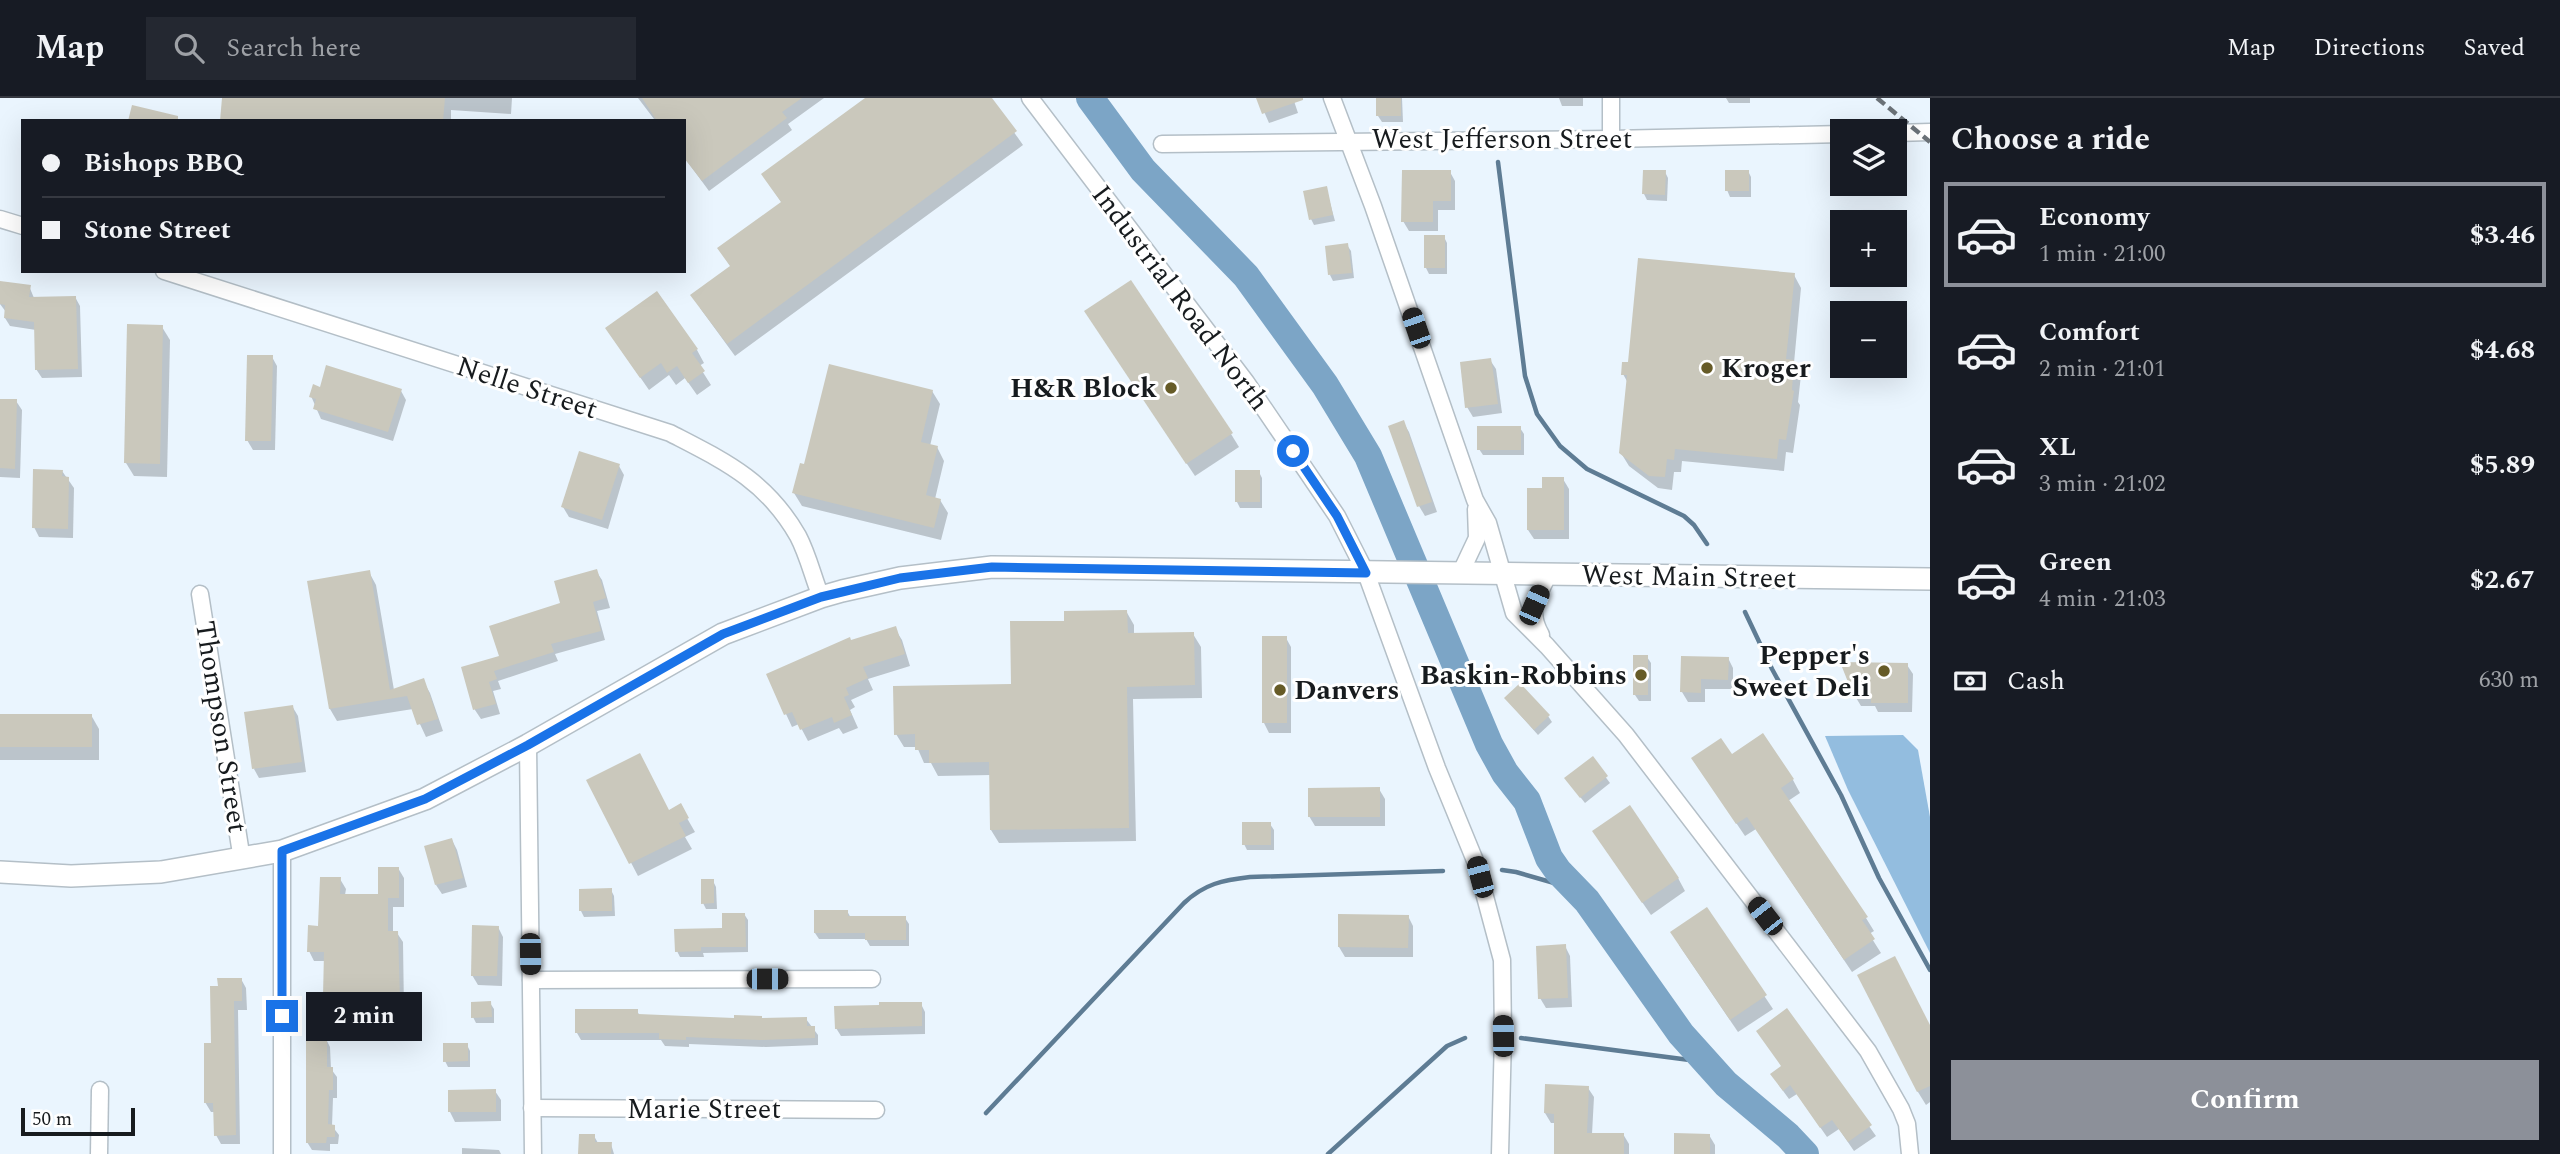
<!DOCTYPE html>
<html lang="en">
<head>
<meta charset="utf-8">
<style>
	body { margin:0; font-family:Spectral,serif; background:#242831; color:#f1f3f6; height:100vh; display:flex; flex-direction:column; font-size:26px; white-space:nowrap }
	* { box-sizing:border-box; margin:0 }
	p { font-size:23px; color:#9ea1a6 }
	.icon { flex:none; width:38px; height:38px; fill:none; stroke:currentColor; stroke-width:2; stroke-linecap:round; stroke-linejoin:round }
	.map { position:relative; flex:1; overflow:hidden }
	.drawer { display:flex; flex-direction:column; background:#171b24; width:630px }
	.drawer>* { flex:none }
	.hud { position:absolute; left:21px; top:21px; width:665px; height:154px; border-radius:0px; box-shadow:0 7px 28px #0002; display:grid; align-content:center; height:154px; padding:0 21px; background:#171b24 }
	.fabs { position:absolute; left:1830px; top:21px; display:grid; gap:14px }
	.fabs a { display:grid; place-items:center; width:77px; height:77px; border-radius:0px; background:#171b24; box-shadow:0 7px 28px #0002; font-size:35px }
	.scale { position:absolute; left:21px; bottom:18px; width:114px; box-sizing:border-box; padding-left:7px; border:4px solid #171b1e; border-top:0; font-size:19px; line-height:24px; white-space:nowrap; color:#171b1e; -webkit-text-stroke:5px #fff; paint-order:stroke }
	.end { position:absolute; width:32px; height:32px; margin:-16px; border:9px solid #1a73e8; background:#fff; box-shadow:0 0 0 4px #fff }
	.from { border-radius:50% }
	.bubble { position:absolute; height:49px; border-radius:0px; background:#171b24; box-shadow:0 7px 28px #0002; font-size:23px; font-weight:700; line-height:49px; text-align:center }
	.car { position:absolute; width:21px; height:42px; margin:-21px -10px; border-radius:9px; box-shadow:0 0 5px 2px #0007; background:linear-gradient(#222 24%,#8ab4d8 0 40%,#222 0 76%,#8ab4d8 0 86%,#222 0) }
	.hud b { display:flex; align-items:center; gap:24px; height:66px; font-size:26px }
	.hud b+b { border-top:2px solid #363941 }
	.hud i { width:18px; height:18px; background:#f1f3f6 }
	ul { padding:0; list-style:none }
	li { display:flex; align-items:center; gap:21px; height:105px; margin:0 14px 10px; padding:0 7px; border:4px solid transparent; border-radius:0px }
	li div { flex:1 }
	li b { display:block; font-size:26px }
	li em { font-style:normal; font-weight:700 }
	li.active { border-color:#8c9099 }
	li>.icon { width:63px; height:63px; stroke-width:1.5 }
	h2 { padding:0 21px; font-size:32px; line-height:84px }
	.pay { display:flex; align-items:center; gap:18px; height:77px; padding:0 21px; font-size:26px }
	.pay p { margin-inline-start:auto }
	.action { display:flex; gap:14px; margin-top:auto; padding:14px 21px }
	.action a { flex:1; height:80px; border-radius:0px; background:#8c9099; color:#fff; font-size:28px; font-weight:700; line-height:80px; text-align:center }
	header { display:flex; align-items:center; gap:42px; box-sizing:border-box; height:98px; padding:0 35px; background:#171b24; border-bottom:2px solid #363941 }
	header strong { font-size:33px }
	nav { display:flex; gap:38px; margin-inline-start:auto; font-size:24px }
	.search { width:490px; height:63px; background:#242831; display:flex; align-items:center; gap:18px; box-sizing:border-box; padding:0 24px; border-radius:0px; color:#9ea1a6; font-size:26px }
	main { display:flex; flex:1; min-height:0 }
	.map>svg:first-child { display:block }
</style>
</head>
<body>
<header>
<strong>Map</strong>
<div class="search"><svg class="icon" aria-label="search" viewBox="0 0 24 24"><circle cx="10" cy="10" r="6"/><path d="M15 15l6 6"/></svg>Search here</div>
<nav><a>Map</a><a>Directions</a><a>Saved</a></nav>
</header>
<main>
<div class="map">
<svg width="1930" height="1056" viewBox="0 0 1930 1056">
	<rect width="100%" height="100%" fill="#eaf5fe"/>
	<polygon fill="#93bddf" points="1903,637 1918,652 1930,719 1930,855 1848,692 1825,638"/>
	<g fill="#0003">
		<polygon points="223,0 512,0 511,16 451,12 451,23 222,23"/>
		<polygon points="638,0 824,0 788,26 792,32 709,93 684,59 684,23 654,21"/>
		<polygon points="868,0 990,0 1023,47 735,258 700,210 731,169 719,151 782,105 763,77"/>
		<polygon points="1258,0 1293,0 1298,15 1269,25"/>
		<polygon points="1378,0 1402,0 1403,24 1382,24 1378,18"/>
		<polygon points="1559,0 1583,0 1583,8 1562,8"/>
		<polygon points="1726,0 1750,0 1750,5 1729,5"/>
		<polygon points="1748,73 1751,79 1751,99 1730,99 1727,92"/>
		<polygon points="1450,74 1455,83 1455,112 1438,112 1438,133 1409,133 1403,123"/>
		<polygon points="1665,74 1668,80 1667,103 1647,102 1644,96"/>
		<polygon points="1326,90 1335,123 1314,127 1311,121"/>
		<polygon points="1444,139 1447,145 1447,176 1429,176 1426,170"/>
		<polygon points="1347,147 1351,153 1354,180 1333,183 1330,177"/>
		<polygon points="1794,177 1801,190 1794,265 1801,277 1798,304 1800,307 1793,355 1786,354 1784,373 1682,363 1681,374 1674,374 1672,392 1658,390 1629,368 1621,355 1628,285 1623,276 1630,266"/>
		<polygon points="29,188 34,200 75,199 80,208 82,279 42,280 36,271 36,232 10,228 5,220 6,214 0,206 0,199"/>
		<polygon points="1094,226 1231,336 1239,349 1195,378"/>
		<polygon points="162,229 170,242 167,379 134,378 126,365"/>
		<polygon points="615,243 697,252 704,265 699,268 711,287 697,297 685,280 676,287 669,277 649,292"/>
		<polygon points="272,259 277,268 275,352 253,352 247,342"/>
		<polygon points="1490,262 1496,271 1502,315 1473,319 1467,309"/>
		<polygon points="321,291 401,293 406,302 393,343 321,321 311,298"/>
		<polygon points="932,293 940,306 930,348 937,349 944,363 935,401 940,402 948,415 941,442 802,408 794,395 806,369"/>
		<polygon points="0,302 16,303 22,312 20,380 0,379"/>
		<polygon points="1403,324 1409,334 1437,414 1425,418 1419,408"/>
		<polygon points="1520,330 1524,336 1524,357 1483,357 1479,351"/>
		<polygon points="619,368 624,377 608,431 569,419 563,409"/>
		<polygon points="62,373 74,390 73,440 39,439 34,429"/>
		<polygon points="1259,374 1262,380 1262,410 1240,410 1237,404"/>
		<polygon points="1563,381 1569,391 1569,441 1534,441 1528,432 1544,392"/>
		<polygon points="596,473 602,482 610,510 597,513 605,542 555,556 558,563 498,583 501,591 493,593 500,616 481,621 475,612 463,570 501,559 562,506"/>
		<polygon points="369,474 376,487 394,592 423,583 430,595 443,633 426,639 413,611 337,623 330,611 309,484"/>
		<polygon points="1126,513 1134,527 1134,537 1193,536 1201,549 1202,600 1133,601 1136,743 999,745 991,732 991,677 938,678 931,665 924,665 917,649 904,649 896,636 1013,587 1065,524"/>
		<polygon points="895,531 902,542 910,568 868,581 873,592 851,602 855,609 850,612 858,630 843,636 839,630 808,643 799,626 792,629 768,577 851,544"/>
		<polygon points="1286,540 1291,549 1291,635 1269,635 1264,625"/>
		<polygon points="1647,559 1651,565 1651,603 1639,603 1635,597"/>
		<polygon points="1728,560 1733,570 1733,591 1705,591 1705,604 1688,604 1682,594"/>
		<polygon points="1907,567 1913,576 1912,614 1878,614 1875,608 1861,608 1855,598"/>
		<polygon points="1506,601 1548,618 1552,624 1538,637"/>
		<polygon points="292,608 298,618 306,674 259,680 254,671"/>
		<polygon points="0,617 91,617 99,631 99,662 0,662"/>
		<polygon points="1731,658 1793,682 1800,695 1788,703 1866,820 1874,833 1869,836 1881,855 1852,874 1756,731 1745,738 1701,673"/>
		<polygon points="1592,661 1610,685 1585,705 1570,686"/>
		<polygon points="588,682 669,714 680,708 695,734 685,739 692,751 638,778"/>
		<polygon points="1379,691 1385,701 1385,728 1315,728 1309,718"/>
		<polygon points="1270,726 1274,732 1274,752 1247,752 1244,746"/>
		<polygon points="452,742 457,752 467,789 442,796 436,787"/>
		<polygon points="1602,746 1678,780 1685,793 1651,817"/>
		<polygon points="398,770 404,780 404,809 393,809 393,835 397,835 403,844 404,913 363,913 360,908 330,907 324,897 325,863 314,863 309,853 340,781 346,791 345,797 379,797"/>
		<polygon points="713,783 716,789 717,811 706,811 703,805"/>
		<polygon points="611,792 614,798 615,818 584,819 581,813"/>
		<polygon points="1706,811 1773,911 1738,934 1679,847"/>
		<polygon points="847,813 851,820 905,820 909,826 909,848 870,848 866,841 819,841 815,835"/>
		<polygon points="744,816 748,822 748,854 703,855 704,859 680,859 677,853 724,832"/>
		<polygon points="1408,818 1413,828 1413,859 1345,859 1339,849"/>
		<polygon points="498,829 503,839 502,888 478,887 472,877"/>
		<polygon points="1565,848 1570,858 1572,909 1546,910 1540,900"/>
		<polygon points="1860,878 1930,929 1930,1004 1926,1007 1918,994"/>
		<polygon points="241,881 246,890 247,912 238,912 240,1046 221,1046 216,1037 215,1014 211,1014 205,1004 219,890"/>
		<polygon points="490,905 494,911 494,925 476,925 473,919"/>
		<polygon points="921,906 925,914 925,936 841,938 836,930"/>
		<polygon points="637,913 640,918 736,922 806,921 818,937 818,947 766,949 689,946 689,949 665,948 661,942 581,942 577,935"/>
		<polygon points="1787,913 1876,1038 1854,1053 1839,1031 1827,1039 1797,996 1789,1001 1778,986 1783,969"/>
		<polygon points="326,941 330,949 331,971 337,979 337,1000 333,1000 332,1028 339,1037 338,1046 330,1046 330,1053 312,1052 307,1044"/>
		<polygon points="467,947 470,953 470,969 448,969 445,963"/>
		<polygon points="1588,990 1594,999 1592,1036 1623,1036 1629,1046 1629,1056 1555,1056 1555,1025 1551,1025 1545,1015"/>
		<polygon points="495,993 501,1002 501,1023 455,1024 450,1014"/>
		<polygon points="1709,1037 1715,1047 1715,1056 1676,1056"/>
		<polygon points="594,1038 598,1045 611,1046 614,1056 580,1056"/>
		<polygon points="462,1050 499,1052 501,1056 462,1056"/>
	</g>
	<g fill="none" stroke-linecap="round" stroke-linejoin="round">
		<g stroke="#5e7c94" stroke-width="4.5">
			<polyline points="1498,64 1525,278 1537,316 1560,348 1587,371 1684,418 1694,427 1707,446"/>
			<polyline points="1745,514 1772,571 1841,697 1879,780 1930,872"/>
			<polyline points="1502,772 1516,774 1575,791"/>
			<polyline points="1521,940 1705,964"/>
			<path d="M986 1015 1184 805C1204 786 1223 782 1250 779L1443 773"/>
			<polyline points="1328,1056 1447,948 1465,940"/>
		</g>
		<polyline stroke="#7ca5c6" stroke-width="28" points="1090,0 1143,72 1246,178 1325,287 1368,358 1489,646 1505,675 1527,703 1549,760 1558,773 1587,803 1681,936 1726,986 1788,1038 1805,1056"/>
	</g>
	<g fill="#cac8bc">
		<polygon points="222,0 445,0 443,23 220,23"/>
		<polygon points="642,0 802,0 782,14 787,20 702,83 684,60 684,23 657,23"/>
		<polygon points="865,0 992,0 1017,33 727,246 690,197 730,168 717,150 781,104 761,76"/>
		<polygon points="1256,0 1303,0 1303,2 1262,16"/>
		<rect x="1376" y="0" width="25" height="18"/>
		<polygon points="132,7 178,18 178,23 128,23"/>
		<polygon points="1402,72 1451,72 1451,103 1433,103 1433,124 1401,124"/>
		<polygon points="1643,72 1666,72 1665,97 1642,96"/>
		<rect x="1725" y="72" width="24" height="21"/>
		<polygon points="1327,88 1333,117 1309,122 1303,93"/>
		<rect x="1424" y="137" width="21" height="33"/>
		<polygon points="1348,145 1352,175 1328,177 1325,148"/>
		<polygon points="1638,160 1795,175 1786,261 1794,262 1792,292 1794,293 1786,342 1779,341 1777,361 1675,351 1674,362 1667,361 1665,379 1649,378 1619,355 1627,277 1621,277 1622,264 1628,264"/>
		<polygon points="1131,182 1233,335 1186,366 1084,213"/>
		<polygon points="0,183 31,187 29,199 76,198 78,271 35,272 34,224 4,220 5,207 0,206"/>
		<polygon points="657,193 698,251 692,255 705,273 688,285 677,268 667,275 661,265 640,280 605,230"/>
		<polygon points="127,226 163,227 160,366 124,365"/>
		<polygon points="247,257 273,257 271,343 245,343"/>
		<polygon points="1491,260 1498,306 1465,310 1460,264"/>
		<polygon points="829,266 933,292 921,344 938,348 926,397 941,401 934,430 792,395 800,365 804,366"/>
		<polygon points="326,267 402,291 388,334 313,311 316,301 309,299 313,286 320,289"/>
		<polygon points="0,301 17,301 15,371 0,370"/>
		<polygon points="1404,322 1432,404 1417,409 1388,328"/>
		<rect x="1477" y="328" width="44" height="24"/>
		<polygon points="579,353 620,366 602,422 561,409"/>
		<polygon points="33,371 63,372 62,378 69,379 68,431 32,430"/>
		<rect x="1235" y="372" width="25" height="32"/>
		<polygon points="1542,379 1564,379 1564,432 1527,432 1527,390 1542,390"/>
		<polygon points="597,471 606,500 593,504 601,533 551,546 554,554 494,573 497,581 489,584 496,606 473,612 461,569 499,558 489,528 560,505 554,483"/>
		<polygon points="370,472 390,592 424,580 438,621 417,627 407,598 329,611 307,483"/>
		<polygon points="1127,512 1128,535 1194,534 1195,587 1127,589 1129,730 990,732 989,664 929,665 929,652 915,652 915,636 894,637 893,588 1011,586 1010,523 1064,523 1064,513"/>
		<polygon points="896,528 905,556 863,569 868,580 846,590 849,597 844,599 852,617 834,625 832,619 800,632 792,614 784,617 766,576 850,539 851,542"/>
		<rect x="1262" y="538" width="25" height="87"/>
		<rect x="1633" y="557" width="15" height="40"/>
		<polygon points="1681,558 1729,559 1728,582 1701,581 1701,595 1680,594"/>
		<polygon points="1840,564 1908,565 1908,605 1871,605 1871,599 1854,599"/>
		<polygon points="1520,585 1550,617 1534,632 1504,600"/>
		<polygon points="293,607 302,664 252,671 244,614"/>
		<rect x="0" y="616" width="92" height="33"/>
		<polygon points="1763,635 1794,681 1781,690 1868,819 1862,822 1875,841 1844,862 1747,719 1736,726 1691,660 1721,640 1732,656"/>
		<polygon points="640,655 669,712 681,705 689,720 679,725 686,738 629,766 586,682"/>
		<polygon points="1593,658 1608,678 1580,700 1564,680"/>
		<polygon points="1380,689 1380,719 1308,719 1308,690"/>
		<polygon points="1630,707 1679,780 1642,805 1592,733"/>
		<rect x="1242" y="724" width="29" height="23"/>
		<polygon points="452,740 463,780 435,787 424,748"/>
		<polygon points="378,769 399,769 399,800 388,800 388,833 398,833 400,903 356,904 356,899 323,898 324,854 307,854 308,827 318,828 320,779 341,779 340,796 378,796"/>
		<polygon points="701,781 714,781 714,805 701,806"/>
		<polygon points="612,790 612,813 579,813 579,791"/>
		<polygon points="1707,809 1767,897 1730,922 1670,834"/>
		<polygon points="814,812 848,812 848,818 906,818 906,842 865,842 865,835 814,835"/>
		<polygon points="722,815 745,815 746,849 701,849 701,853 675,854 674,831 722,830"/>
		<polygon points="1338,816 1409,817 1408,850 1338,849"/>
		<polygon points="472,827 499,828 497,878 471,878"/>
		<polygon points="1566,846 1568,900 1538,901 1536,848"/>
		<polygon points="1895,858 1930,927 1930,988 1917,994 1857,877"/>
		<polygon points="217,880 242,880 242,903 234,903 236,1037 214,1038 213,1005 204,1005 204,945 211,945 210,888 218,888"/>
		<polygon points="491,903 492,919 471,920 471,904"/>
		<polygon points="879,904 922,904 922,928 835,931 834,908 879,907"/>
		<polygon points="1787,910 1872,1027 1848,1044 1832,1022 1820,1030 1790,987 1783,993 1770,976 1781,968 1756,933"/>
		<polygon points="575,911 638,911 638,916 734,920 734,917 762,918 762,920 807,919 807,928 815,928 815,940 761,942 686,939 686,942 659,941 659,935 575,935"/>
		<polygon points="306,939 327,939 327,969 333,969 333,992 329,992 328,1026 335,1027 335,1039 327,1039 326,1045 306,1045"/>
		<polygon points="443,945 468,945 468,963 443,964"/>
		<polygon points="1545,986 1589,988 1587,1035 1624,1035 1624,1056 1554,1056 1554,1016 1544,1015"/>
		<polygon points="496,991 496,1014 448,1014 448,992"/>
		<polygon points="1674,1035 1710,1036 1710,1056 1674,1056"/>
		<polygon points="579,1036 595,1036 595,1044 612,1044 611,1056 578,1056"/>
	</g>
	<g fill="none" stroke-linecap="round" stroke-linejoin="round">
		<g stroke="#b4bfc7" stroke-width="19">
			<g id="minor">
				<polyline points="1030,0 1246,284 1337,418 1366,475 1437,670 1476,765 1502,862 1503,938 1500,1056"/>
				<polyline points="1332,0 1373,108 1475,402 1488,425 1514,515 1547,548 1626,637 1868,953 1901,1011 1907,1026 1910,1056"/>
				<polyline points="1611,0 1611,41"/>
				<polyline points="1895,35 1930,34"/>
				<polyline points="1162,46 1611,41 1843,36"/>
				<polyline points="0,121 23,128"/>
				<path d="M164 173 670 335C724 363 766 382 798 438 808 457 813 479 821 499"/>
				<polyline points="1460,476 1477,440 1476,411"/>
				<polyline points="200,496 242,762"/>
				<path d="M1541 537C1527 512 1537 501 1548 477"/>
				<polyline points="528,647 533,1056"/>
				<polyline points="282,753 282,1056"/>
				<polyline points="531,882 872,881"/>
				<polyline points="532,1010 876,1012"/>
				<polyline points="99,1056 100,992"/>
			</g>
		</g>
		<g stroke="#b4bfc7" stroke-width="24">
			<polyline id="major" points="0,774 71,778 161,774 282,753 425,701 528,647 723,536 821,499 842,493 900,480 992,469 1930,481"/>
		</g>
		<use href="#minor" stroke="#fff" stroke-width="16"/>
		<use href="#major" stroke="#fff" stroke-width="21"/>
		<polyline stroke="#6b7278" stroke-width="4.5" stroke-dasharray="10 5" stroke-linecap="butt" points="1877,0 1930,44"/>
	</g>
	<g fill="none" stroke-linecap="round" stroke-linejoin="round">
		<polyline stroke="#1a73e8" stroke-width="9" points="282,918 282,753 425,701 528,647 723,536 821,499 842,494 900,480 992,469 1366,475 1337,418 1293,353"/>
	</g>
	<g fill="#665b27" stroke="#fff" stroke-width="2.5">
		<circle cx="1707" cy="270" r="7"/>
		<circle cx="1171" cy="290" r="7"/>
		<circle cx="1884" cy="573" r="7"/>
		<circle cx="1641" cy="577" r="7"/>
		<circle cx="1280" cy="592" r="7"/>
	</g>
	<g text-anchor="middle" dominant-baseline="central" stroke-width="6" stroke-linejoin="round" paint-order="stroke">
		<g font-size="28" fill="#171b1e" stroke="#fff">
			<text x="1502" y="41">West Jefferson Street</text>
			<text transform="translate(1180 200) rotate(53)">Industrial Road North</text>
			<text transform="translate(527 290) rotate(18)">Nelle Street</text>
			<text transform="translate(1689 479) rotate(1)">West Main Street</text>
			<text transform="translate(221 629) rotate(81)">Thompson Street</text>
			<text x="704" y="1011">Marie Street</text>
		</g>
		<g font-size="28" font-weight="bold" fill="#171b1e" stroke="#fff" text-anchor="end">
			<text x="1721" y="270" text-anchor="start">Kroger</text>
			<text x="1157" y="290">H&amp;R Block</text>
			<text x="1870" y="557">Pepper's<tspan x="1870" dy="32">Sweet Deli</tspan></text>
			<text x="1627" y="577">Baskin-Robbins</text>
			<text x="1294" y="592" text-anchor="start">Danvers</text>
		</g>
	</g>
</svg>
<div class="fabs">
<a><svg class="icon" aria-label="layers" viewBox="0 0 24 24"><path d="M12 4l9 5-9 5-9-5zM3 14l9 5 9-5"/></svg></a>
<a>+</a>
<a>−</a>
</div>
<div class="scale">50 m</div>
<i class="end from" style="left:1293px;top:353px"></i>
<i class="end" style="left:282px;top:918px"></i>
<div class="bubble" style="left:306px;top:894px;width:116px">2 min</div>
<i class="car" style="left:1416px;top:230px;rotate:341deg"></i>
<i class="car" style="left:1534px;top:507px;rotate:24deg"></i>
<i class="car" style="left:1480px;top:779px;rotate:345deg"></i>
<i class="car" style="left:1765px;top:818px;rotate:322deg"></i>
<i class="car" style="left:530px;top:856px;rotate:179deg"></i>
<i class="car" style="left:767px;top:881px;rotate:90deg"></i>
<i class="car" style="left:1503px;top:938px;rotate:359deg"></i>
<div class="hud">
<b><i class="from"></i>Bishops BBQ</b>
<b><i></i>Stone Street</b>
</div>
</div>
<section class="drawer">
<h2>Choose a ride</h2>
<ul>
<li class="active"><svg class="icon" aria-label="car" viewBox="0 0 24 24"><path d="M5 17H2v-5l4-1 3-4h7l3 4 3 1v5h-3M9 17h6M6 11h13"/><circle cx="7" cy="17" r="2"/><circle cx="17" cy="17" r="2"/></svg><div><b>Economy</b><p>1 min · 21:00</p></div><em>$3.46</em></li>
<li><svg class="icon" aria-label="car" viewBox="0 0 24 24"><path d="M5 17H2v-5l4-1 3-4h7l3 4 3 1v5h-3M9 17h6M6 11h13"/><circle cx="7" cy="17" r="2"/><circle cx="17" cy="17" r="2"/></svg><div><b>Comfort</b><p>2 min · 21:01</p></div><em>$4.68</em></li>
<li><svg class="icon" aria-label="car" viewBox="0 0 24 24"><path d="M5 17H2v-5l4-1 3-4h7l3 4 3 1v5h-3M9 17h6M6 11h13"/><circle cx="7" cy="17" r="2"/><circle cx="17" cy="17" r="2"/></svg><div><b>XL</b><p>3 min · 21:02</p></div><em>$5.89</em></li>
<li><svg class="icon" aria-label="car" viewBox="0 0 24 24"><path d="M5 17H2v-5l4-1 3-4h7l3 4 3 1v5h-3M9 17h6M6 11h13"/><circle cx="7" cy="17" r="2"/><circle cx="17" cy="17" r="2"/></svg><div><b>Green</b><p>4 min · 21:03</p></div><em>$2.67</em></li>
</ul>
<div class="pay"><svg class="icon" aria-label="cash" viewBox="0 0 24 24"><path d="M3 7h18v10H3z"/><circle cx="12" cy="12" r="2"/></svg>Cash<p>630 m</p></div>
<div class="action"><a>Confirm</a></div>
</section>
</main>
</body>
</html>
